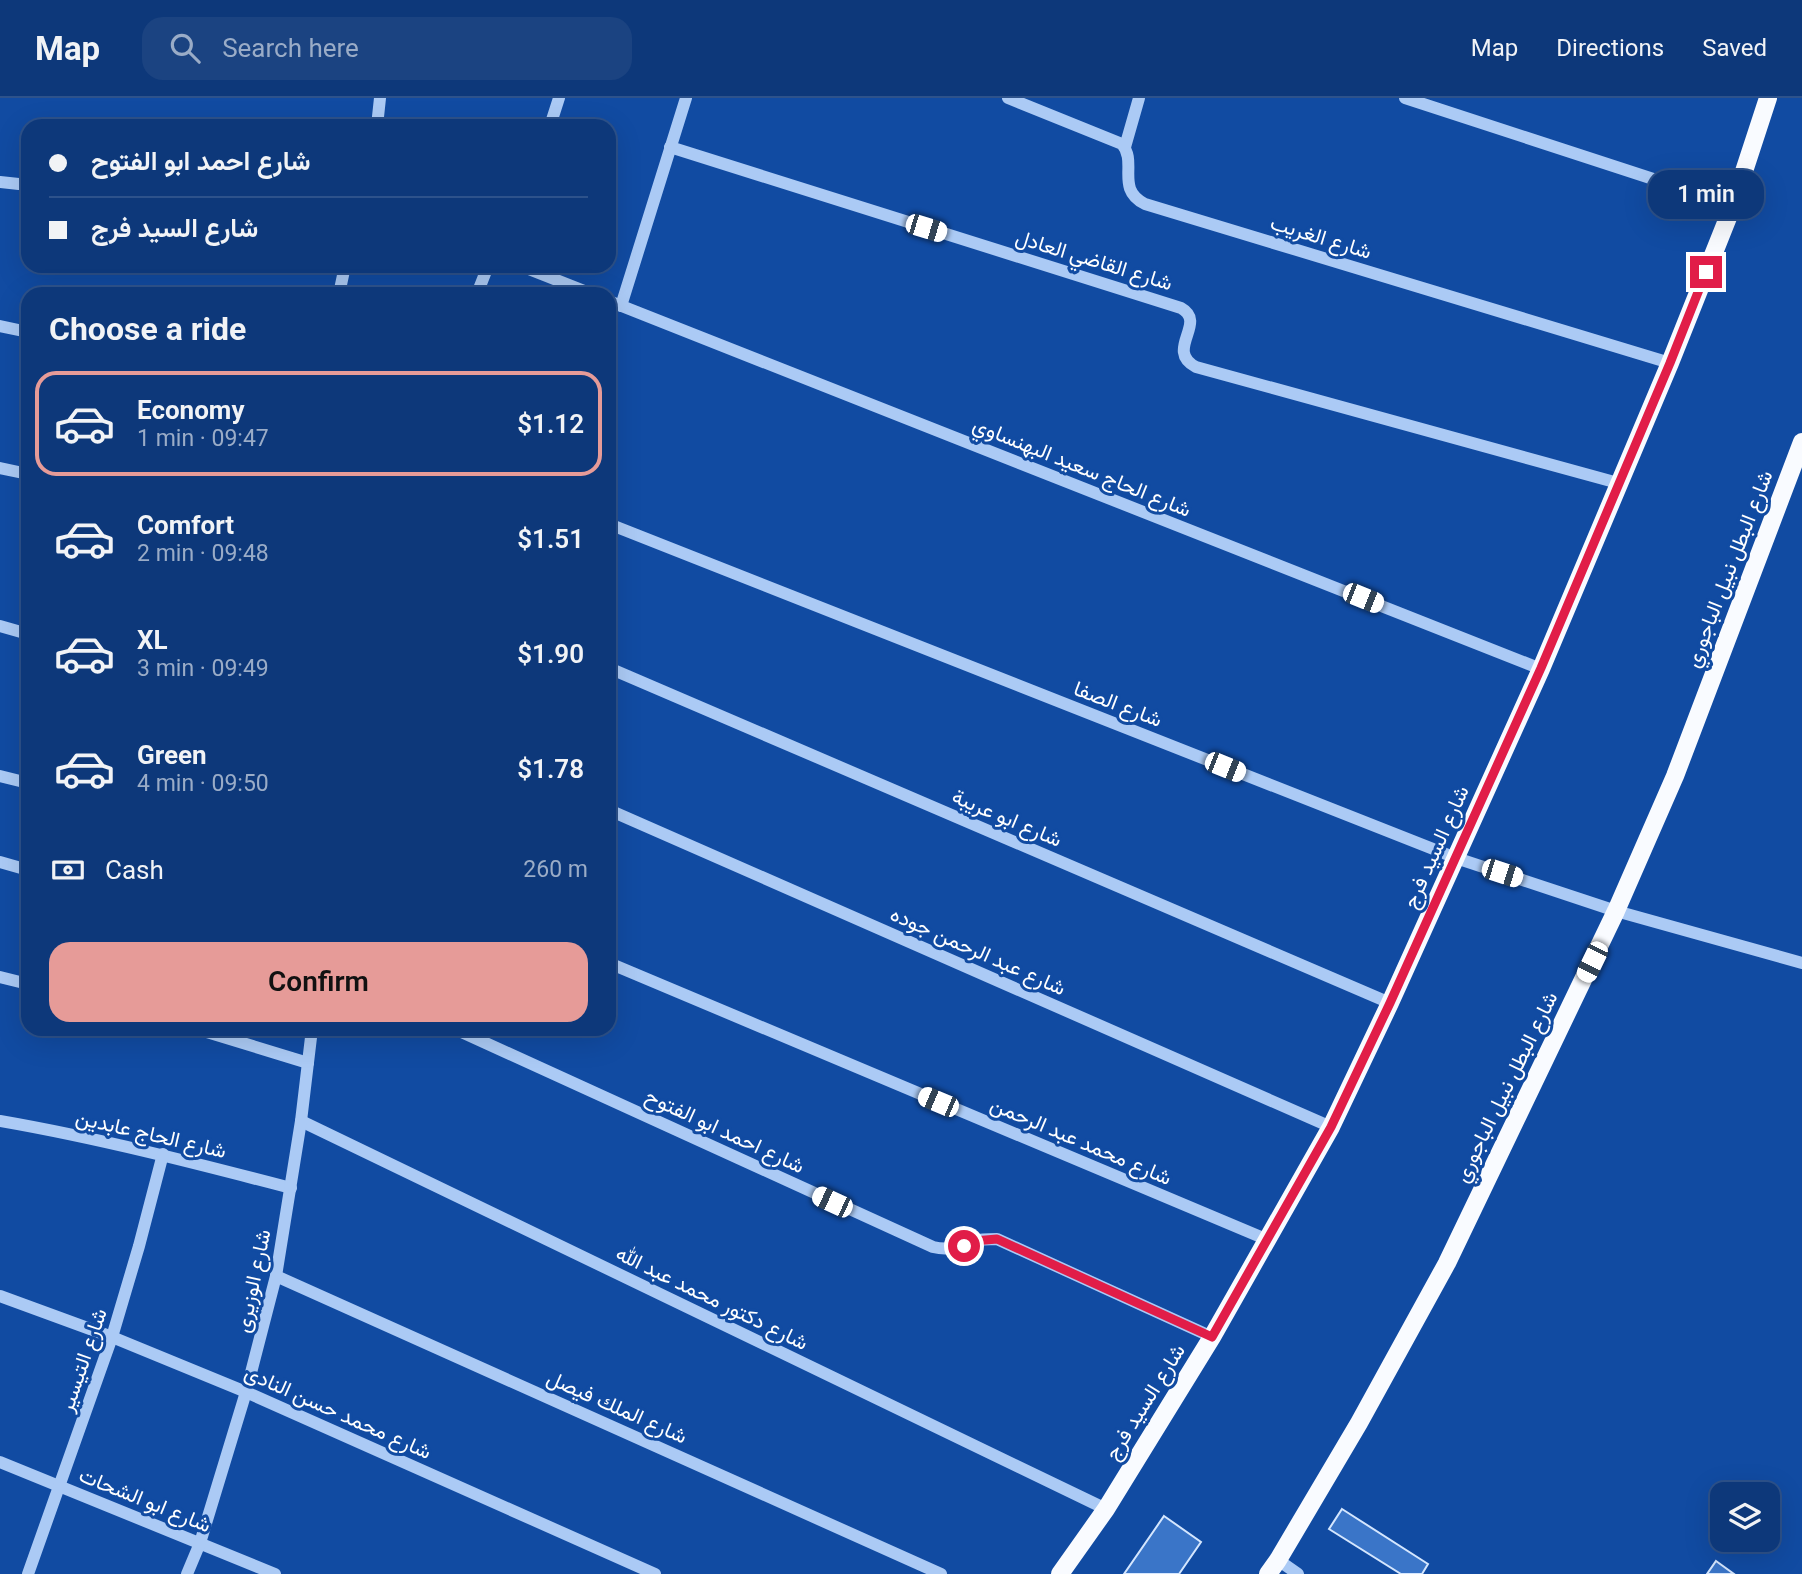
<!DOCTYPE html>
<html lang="en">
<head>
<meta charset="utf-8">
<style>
	body { margin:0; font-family:Roboto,Vazirmatn,sans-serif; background:#1b4381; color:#f1f3f6; height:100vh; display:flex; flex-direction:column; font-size:26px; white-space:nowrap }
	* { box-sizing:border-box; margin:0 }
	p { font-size:23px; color:#9aacc7 }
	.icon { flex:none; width:38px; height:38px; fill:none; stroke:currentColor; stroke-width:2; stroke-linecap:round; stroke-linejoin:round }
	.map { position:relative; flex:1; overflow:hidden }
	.sheet { position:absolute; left:21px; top:189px; width:595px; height:749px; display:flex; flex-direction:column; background:#0d387a; border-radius:21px; box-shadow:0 7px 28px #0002,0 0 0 2px #2d528b }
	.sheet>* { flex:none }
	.guide { position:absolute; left:21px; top:21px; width:595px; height:154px; border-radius:21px; box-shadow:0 7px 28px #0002,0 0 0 2px #2d528b; display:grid; align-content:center; height:154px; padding:0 28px; background:#0d387a }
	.buttons { position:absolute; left:1710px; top:1384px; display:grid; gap:14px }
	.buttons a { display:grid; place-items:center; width:70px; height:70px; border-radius:14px; background:#0d387a; box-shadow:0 7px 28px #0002,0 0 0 2px #2d528b; font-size:35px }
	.end { position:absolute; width:32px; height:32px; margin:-16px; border:9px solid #e11d48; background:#fff; box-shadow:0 0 0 4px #fff }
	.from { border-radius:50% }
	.bubble { position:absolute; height:49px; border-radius:21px; background:#0d387a; box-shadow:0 7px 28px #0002,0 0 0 2px #2d528b; font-size:23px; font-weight:600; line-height:49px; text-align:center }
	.car { position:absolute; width:21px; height:42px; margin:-21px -10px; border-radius:9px; box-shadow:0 0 5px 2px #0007; background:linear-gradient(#fff 24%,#345 0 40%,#fff 0 76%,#345 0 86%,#fff 0) }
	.guide b { display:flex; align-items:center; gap:24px; height:66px; font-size:26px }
	.guide b+b { border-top:2px solid #2d528b }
	.guide i { width:18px; height:18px; background:#f1f3f6 }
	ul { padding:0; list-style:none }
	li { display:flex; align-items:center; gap:21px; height:105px; margin:0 14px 10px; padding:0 14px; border:4px solid transparent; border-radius:21px }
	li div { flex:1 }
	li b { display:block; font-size:26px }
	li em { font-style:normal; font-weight:600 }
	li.active { border-color:#e69b98 }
	li>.icon { width:63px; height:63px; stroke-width:1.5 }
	h2 { padding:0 28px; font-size:32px; line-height:84px }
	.pay { display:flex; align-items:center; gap:18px; height:77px; padding:0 28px; font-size:26px }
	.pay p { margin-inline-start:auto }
	.primary-button { display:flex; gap:14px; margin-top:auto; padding:14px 28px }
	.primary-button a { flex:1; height:80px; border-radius:21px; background:#e69b98; color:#111; font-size:28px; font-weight:600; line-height:80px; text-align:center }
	header { display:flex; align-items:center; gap:42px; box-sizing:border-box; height:98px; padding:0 35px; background:#0d387a; border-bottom:2px solid #2d528b }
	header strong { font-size:33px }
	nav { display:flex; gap:38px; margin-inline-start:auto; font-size:24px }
	.search { width:490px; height:63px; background:#1b4381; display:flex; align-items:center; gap:18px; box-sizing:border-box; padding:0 24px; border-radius:21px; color:#9aacc7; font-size:26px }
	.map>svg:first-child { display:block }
</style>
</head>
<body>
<header>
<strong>Map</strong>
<div class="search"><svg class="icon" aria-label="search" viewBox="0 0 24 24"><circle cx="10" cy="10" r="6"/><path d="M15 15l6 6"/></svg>Search here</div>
<nav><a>Map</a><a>Directions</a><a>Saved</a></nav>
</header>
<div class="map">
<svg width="1802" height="1476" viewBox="0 0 1802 1476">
	<rect width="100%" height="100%" fill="#114ba2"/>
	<g fill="#3a75c8" stroke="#d4e6fe" stroke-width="2">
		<polygon points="1342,1411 1428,1466 1422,1476 1401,1476 1329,1431"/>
		<polygon points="1164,1418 1201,1444 1179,1476 1124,1476"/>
		<polygon points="1716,1463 1734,1476 1707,1476"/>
	</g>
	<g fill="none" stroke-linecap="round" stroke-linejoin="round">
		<g stroke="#abcaf5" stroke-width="12">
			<path d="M1008 0 1122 46C1138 65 1115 91 1145 106L1670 265"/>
			<polyline points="1405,0 1733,107"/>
			<polyline points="377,28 380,0"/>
			<polyline points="550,28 559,0"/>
			<path d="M670 49 1181 210C1208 225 1164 252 1196 269L1618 385"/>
			<polyline points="1125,49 1139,0"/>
			<polyline points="0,84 28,87"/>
			<polyline points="521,168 592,196"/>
			<polyline points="339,196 345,168"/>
			<polyline points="477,196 488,168"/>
			<polyline points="609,203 1541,571"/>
			<polyline points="621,208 686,0"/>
			<polyline points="0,228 28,234"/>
			<polyline points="0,370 28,376"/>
			<polyline points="609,426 1456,760 1616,813 1802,865"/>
			<polyline points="0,528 28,536"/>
			<polyline points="609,570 1390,905"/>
			<polyline points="0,678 28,685"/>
			<polyline points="609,712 1331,1029"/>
			<polyline points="0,764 28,772"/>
			<polyline points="609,865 1268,1142"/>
			<polyline points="0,879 28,886"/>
			<polyline points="197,931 308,965"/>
			<path d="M455 931 933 1149C949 1153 958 1149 973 1143 981 1141 989 1141 997 1141L1212 1239"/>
			<path d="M0 1023C98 1040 195 1065 291 1090"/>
			<polyline points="301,1023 1106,1411"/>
			<polyline points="276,1178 941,1476"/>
			<polyline points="0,1198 112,1239 246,1294 655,1476"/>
			<polyline points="0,1364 275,1476"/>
			<polyline points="1278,1462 1298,1476"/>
			<polyline points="28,1476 112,1239 139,1148 163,1056"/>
			<polyline points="187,1476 200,1445 246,1294 276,1178 301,1023 312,931"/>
		</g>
		<g stroke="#f9fbff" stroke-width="18">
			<polyline points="1060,1476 1106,1411 1212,1239 1331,1029 1390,905 1541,571 1670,265 1733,107 1768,0"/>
			<polyline points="1268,1476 1278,1462 1359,1325 1447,1165 1616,813 1675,678 1802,344"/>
		</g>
	</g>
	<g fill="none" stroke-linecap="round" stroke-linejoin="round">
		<polyline stroke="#e11d48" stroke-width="9" points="964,1148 974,1143 997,1141 1212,1239 1331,1029 1390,905 1541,570 1670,265 1706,174"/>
	</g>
	<g text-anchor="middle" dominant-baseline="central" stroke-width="6" stroke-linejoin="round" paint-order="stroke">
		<g font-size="21" fill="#fff" stroke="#114ba2">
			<text transform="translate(1321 139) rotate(17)">شارع الغريب</text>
			<text transform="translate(1094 162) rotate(17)">شارع القاضي العادل</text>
			<text transform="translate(1082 369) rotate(22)">شارع الحاج سعيد البهنساوي</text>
			<text transform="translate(1729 471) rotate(-69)">شارع البطل نبيل الباجوري</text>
			<text transform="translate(1118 606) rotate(21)">شارع الصفا</text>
			<text transform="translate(1007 720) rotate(23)">شارع ابو عريبة</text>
			<text transform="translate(1436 749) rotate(-66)">شارع السيد فرج</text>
			<text transform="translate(978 853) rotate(24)">شارع عبد الرحمن جوده</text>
			<text transform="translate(1506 989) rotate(-64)">شارع البطل نبيل الباجوري</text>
			<text transform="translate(725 1033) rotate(25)">شارع احمد ابو الفتوح</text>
			<text transform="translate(151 1036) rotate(13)">شارع الحاج عابدين</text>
			<text transform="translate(1081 1043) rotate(23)">شارع محمد عبد الرحمن</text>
			<text transform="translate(253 1183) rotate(-78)">شارع الوزيرى</text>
			<text transform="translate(712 1200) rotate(26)">شارع دكتور محمد عبد الله</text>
			<text transform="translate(83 1262) rotate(-71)">شارع التيسير</text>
			<text transform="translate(1145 1304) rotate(-58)">شارع السيد فرج</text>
			<text transform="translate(617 1309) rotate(24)">شارع الملك فيصل</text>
			<text transform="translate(338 1314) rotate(24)">شارع محمد حسن النادى</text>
			<text transform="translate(145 1402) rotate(22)">شارع ابو الشحات</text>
		</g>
	</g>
</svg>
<div class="buttons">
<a><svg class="icon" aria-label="layers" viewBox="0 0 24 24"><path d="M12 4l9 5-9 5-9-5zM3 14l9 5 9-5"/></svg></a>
</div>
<i class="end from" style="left:964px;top:1148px"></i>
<i class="end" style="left:1706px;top:174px"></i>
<div class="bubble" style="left:1648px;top:72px;width:116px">1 min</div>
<i class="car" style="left:926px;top:130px;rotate:107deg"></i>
<i class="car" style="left:1363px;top:500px;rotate:112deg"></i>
<i class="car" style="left:1225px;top:669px;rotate:112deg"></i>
<i class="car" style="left:1502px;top:775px;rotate:108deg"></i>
<i class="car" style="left:1592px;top:864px;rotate:206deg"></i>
<i class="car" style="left:938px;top:1004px;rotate:293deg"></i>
<i class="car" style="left:832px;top:1104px;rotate:295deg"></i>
<div class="guide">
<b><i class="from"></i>شارع احمد ابو الفتوح</b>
<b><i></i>شارع السيد فرج</b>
</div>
<section class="sheet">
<h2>Choose a ride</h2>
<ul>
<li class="active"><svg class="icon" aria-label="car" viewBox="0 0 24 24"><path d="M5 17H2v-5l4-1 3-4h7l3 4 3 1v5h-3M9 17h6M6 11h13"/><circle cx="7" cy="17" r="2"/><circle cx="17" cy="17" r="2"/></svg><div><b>Economy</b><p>1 min · 09:47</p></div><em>$1.12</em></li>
<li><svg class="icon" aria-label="car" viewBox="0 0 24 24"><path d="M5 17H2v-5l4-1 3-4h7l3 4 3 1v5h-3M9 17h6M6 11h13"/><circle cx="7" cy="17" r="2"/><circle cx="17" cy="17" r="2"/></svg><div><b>Comfort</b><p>2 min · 09:48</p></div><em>$1.51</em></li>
<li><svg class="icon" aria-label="car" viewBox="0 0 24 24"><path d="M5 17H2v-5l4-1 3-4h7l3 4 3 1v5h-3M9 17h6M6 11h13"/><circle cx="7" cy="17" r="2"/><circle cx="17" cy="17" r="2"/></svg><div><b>XL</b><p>3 min · 09:49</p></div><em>$1.90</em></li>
<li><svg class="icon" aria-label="car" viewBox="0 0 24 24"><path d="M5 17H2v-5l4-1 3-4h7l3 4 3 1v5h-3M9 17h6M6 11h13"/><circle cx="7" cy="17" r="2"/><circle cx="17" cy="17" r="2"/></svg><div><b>Green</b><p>4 min · 09:50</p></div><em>$1.78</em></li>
</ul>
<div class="pay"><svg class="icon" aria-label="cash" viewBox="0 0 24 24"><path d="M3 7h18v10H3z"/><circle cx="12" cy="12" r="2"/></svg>Cash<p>260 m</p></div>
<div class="primary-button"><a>Confirm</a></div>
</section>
</div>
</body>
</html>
